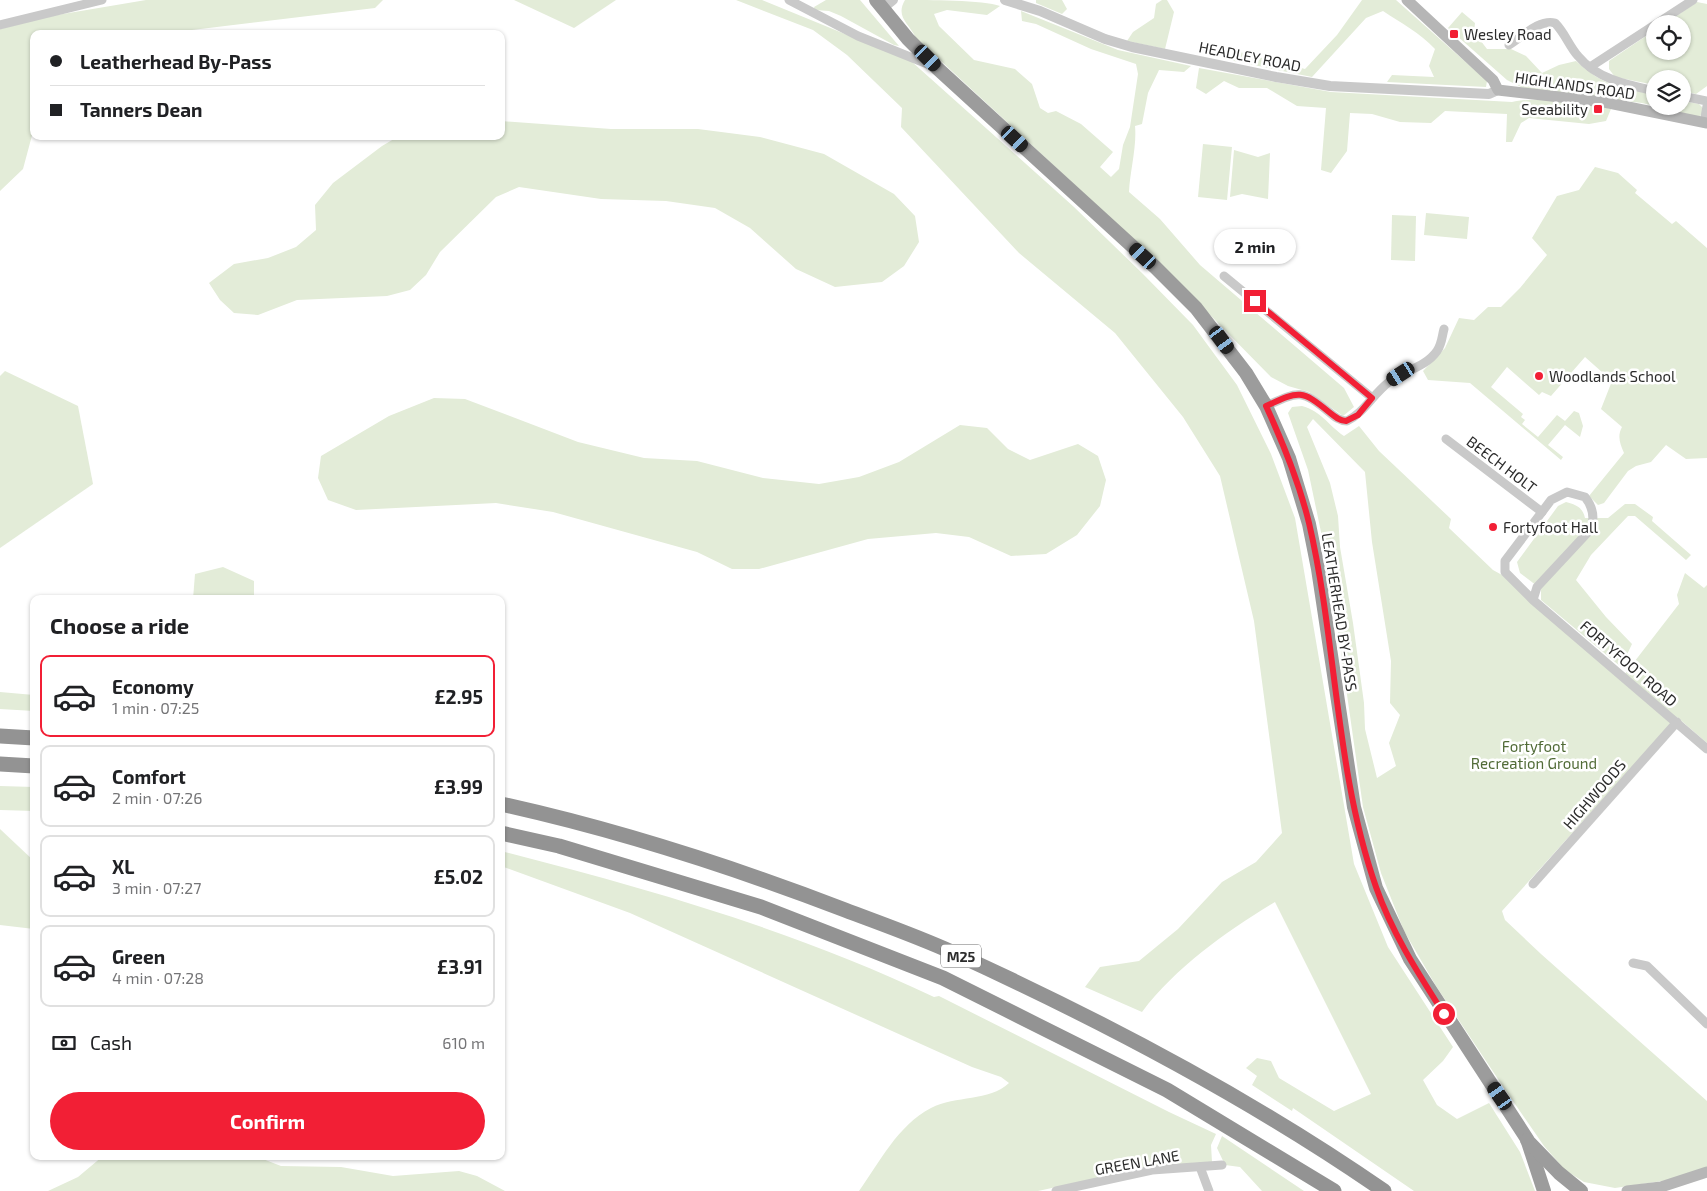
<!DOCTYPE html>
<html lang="en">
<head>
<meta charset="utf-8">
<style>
	body { margin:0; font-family:"Exo 2",sans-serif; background:#f2f2f2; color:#202124; height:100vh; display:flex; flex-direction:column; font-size:19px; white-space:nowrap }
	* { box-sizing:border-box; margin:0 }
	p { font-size:16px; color:#757577 }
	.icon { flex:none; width:28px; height:28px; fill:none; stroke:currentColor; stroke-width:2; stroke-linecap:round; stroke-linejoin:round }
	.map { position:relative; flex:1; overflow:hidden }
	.details { position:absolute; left:30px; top:595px; width:475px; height:565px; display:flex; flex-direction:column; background:#fff; border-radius:10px; box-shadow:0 1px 4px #0004 }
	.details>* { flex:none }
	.guide { position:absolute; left:30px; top:30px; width:475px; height:110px; border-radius:10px; box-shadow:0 1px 4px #0004; display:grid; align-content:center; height:110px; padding:0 20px; background:#fff }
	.buttons { position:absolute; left:1646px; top:15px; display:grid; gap:10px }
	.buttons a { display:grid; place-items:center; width:45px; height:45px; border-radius:50%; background:#fff; box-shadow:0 1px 4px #0004; font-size:25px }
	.end { position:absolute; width:22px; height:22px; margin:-11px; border:6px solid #f21f35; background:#fff; box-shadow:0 0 0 2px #fff }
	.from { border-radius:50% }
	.bubble { position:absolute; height:35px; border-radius:18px; background:#fff; box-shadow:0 1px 4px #0004; font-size:16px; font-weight:700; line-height:35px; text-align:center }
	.car { position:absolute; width:15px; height:30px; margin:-15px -8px; border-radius:6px; box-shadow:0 0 4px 1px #0007; background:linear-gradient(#222 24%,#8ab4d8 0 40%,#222 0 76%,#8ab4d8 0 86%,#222 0) }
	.guide b { display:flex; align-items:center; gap:18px; height:48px; font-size:19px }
	.guide b+b { border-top:1px solid #e0e0e0 }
	.guide i { width:12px; height:12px; background:#202124 }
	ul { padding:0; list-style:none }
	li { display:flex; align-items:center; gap:15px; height:82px; margin:0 10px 8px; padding:0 10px; border:2px solid #e0e0e0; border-radius:10px }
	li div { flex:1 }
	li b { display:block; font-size:19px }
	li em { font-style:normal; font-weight:700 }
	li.on { border-color:#f21f35 }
	li>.icon { width:45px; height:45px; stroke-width:1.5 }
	h2 { padding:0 20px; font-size:22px; line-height:60px }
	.pay { display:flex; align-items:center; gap:12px; height:55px; padding:0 20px; font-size:19px }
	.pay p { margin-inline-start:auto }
	.button { display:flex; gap:10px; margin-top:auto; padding:10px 20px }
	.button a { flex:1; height:58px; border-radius:30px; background:#f21f35; color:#fff; font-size:20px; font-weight:700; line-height:58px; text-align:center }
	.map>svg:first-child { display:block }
</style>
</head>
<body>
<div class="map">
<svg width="1707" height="1191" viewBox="0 0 1707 1191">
	<rect width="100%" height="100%" fill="#fff"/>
	<g fill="#e3ecd8" fill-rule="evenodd">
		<polygon points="146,0 383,0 375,8 159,34 34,34 34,128 23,169 0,191 0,29 51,16"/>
		<polygon points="514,0 616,0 574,28"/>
		<path d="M736 0H762L911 61 1074 207 1143 274 1193 325 1237 385 1271 454 1295 518 1354 864 1388 947 1453 1047 1443 1061 1423 1080 1437 1105 1457 1119 1489 1103 1520 1152 1535 1191H1414L1293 1108 1292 1111 1252 1085 1257 1076 1246 1068 1257 1058 1271 1061 1279 1078 1334 1111 1371 1094 1275 902C1226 932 1177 966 1142 1012L1085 987 1100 967 1139 961 1178 929 1222 882 1256 862 1282 833 1254 621 1220 476 1183 417 1115 333 1019 253 901 127 902 108 847 55 813 30Z"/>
		<polygon points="826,0 860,0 899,46 894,45 841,16 829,11 815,10 814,7"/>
		<path d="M905 0C927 0 984 0 1000 6L987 15 947 10 934 14 939 26 974 60 1015 69 1032 84 1040 108 1048 113 1056 111 1081 124 1113 152 1100 167 1111 177 1119 169 1123 145 1130 127 1138 74 1136 64 1091 49 1036 24 1022 21 1021 11 1118 50 1191 66 1184 72 1159 70 1148 93 1142 124 1135 126C1137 146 1130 171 1129 192L1160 219 1200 265 1344 388 1354 407 1343 416 1309 392 1288 386 1271 377 1156 260 916 38C909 23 895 17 905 0Z"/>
		<polygon points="1036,0 1062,0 1067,9 1062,14 1036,3"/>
		<polygon points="1162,0 1167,0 1174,12 1165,49 1127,41 1133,32 1154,18 1156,4"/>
		<path d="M1362 0H1396L1487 81 1486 87 1387 82 1392 75 1434 77 1429 66 1435 49C1420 33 1401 23 1383 11L1366 18 1312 77 1229 60 1236 51 1305 69 1337 35Z"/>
		<polygon points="1697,2 1707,4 1707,86 1696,94 1683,91 1682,79 1655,79 1655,85 1615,77 1609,69 1609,61 1646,36 1652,39 1655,37 1655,51 1682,51 1682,24 1674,24 1676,22 1675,17"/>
		<path d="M1462 12 1475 23 1474 32 1487 49H1511L1526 56 1542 73 1559 65 1576 61C1605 87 1619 87 1655 95V106H1682L1683 101 1699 104 1702 107V114L1699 117 1642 103 1523 88 1507 80 1448 28Z"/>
		<path d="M1199 68 1331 92 1512 102C1539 96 1584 102 1611 109L1606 121 1589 124 1529 118 1521 123 1512 142H1506L1507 114 1445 111 1431 123 1400 122 1372 114 1350 113 1347 151 1331 173 1321 170 1326 108 1297 106 1267 88H1239L1224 81 1206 94 1196 88Z"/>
		<polygon points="501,121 611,129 698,129 760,137 824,154 894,194 915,216 919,242 904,266 882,282 835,287 796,269 750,228 715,208 666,201 601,199 519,187 496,197 440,252 426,275 410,290 387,296 297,300 258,315 234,313 220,300 209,283 234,264 268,258 296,247 316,230 315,205 333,183 382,146 399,136 501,136"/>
		<polygon points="1203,144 1232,147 1227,200 1198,197"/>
		<polygon points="1234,150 1258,157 1270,153 1268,199 1242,194 1230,197"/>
		<path d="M1595 167 1618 173 1637 190 1635 193 1672 224 1676 221 1707 248V458L1686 459 1666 445 1651 462 1636 466 1628 471 1604 503 1598 505 1589 496 1624 453C1620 444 1617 436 1622 427L1601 409 1612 381 1585 357 1551 396 1542 392 1539 395 1507 367 1491 387 1523 414 1521 417 1525 420 1522 424 1538 437 1557 415 1565 421 1574 411 1579 413 1583 426 1580 437 1565 425 1548 445 1563 457 1561 460 1470 383 1428 380 1423 371 1445 348 1459 318 1474 320 1488 307H1501L1520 288 1547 255 1532 238 1557 196 1579 190Z"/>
		<polygon points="1426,213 1469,217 1467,239 1424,235"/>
		<polygon points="1392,215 1416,216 1415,261 1391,260"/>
		<polygon points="5,371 78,406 93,484 0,548 0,376"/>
		<polygon points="434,398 465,399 578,442 644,458 697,461 763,478 819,484 859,477 899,462 960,425 987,428 1008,449 1030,460 1078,444 1098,456 1106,480 1100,506 1077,535 1046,554 1011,556 969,537 936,533 868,539 759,569 732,569 697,552 553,512 496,503 356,510 328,500 318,478 321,456 389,416"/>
		<path d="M1302 406C1321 411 1328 425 1344 436L1359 426 1379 451 1451 519 1449 528 1493 570 1502 575 1621 679 1679 604 1677 595 1685 573 1704 588 1707 585V743L1677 717 1502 911 1505 920 1541 954 1707 1101V1168L1669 1180 1615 1188 1584 1182 1565 1170 1544 1146 1504 1088 1436 986 1404 931 1381 873 1363 807 1330 575 1308 470 1288 413 1292 407ZM1313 419 1365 472 1372 542 1391 661 1390 703 1400 715 1389 743 1396 766 1377 778 1365 729 1364 703 1353 623 1340 547 1338 516 1330 483 1307 427Z"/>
		<path d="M1566 502C1577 505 1583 508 1585 518H1608L1625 504H1635L1653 517 1652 521 1691 555 1686 560 1635 516H1628L1591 555 1576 580 1606 617 1632 644 1621 667 1541 600V589L1520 573 1517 562 1558 506Z"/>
		<polygon points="223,567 254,581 254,599 193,599 195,574"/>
		<polygon points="0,692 34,695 34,711 0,709"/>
		<polygon points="0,786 34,787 34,811 0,810"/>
		<polygon points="0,829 34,861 34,929 0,925"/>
		<path d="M501 851C649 889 796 931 934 997L939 996 1169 1112 1216 1134 1211 1145 1212 1162 1144 1168 1038 1191H859C880 1162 897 1126 931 1108 956 1095 989 1102 1009 1083L1001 1077 972 1067 630 913 501 866Z"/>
		<polygon points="1222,1136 1304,1191 1262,1191 1240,1167 1225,1165 1217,1148"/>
		<polygon points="103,1156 255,1156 281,1166 341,1167 393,1176 459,1171 477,1176 505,1191 48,1191 78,1177"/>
	</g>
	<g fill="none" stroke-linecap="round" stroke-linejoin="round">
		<g stroke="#c9c9c9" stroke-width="9">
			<polyline points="789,0 858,36 930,65"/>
			<polyline points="0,25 102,0"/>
			<path d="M1509 45C1522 37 1539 19 1555 23 1565 33 1569 46 1578 56 1597 79 1627 85 1655 91"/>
			<polyline points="1590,67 1693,0"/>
			<polyline points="1682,96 1707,101"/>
			<polyline points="1704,123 1707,106"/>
			<polyline points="1224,276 1371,397"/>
			<path d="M1266 406C1299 391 1301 389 1329 412 1335 417 1340 421 1347 421 1364 413 1373 394 1389 382 1404 371 1426 367 1437 351 1442 344 1442 336 1444 329"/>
			<polyline points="1446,439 1542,512"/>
			<path d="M1533 600 1537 587 1591 529C1595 517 1593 507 1585 497L1567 492 1551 500 1505 561V572L1533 600 1707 749"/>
			<polyline points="1533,884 1677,722"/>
			<polyline points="1633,963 1647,966 1707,1024"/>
			<polyline points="1200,1167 1209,1191"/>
			<polyline points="1056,1191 1152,1170 1222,1165"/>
		</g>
		<g stroke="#c9c9c9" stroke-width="10">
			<polyline points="1005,0 1040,11 1105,39 1132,47 1276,77 1330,86 1489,94 1498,90"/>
			<polyline points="882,9 893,0"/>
		</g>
		<g stroke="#b6b6b6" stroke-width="11">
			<polyline points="1407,0 1493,80 1498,90 1604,102 1707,123"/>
			<polyline points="1627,1191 1661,1187 1707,1172"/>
		</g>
		<g stroke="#9c9c9c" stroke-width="14">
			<polyline points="876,0 908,39 937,68 1155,267 1196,308 1246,373 1266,406 1289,458 1309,524 1318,569 1354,807 1376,888 1410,959 1527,1139 1544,1191"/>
			<polyline points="1527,1140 1559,1173 1581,1191"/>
		</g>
		<g stroke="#939393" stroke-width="15">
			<polyline points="0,736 34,738"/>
			<polyline points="0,764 34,766"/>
			<path d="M501 804C619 830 733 867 845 910 882 924 919 937 954 953 1103 1021 1250 1098 1384 1191"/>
			<polyline points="501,833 559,846 761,907 943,978 1167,1090 1334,1191"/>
		</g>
	</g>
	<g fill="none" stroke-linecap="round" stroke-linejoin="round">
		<path stroke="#f21f35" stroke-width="6" d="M1255 301 1372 398 1358 415 1346 421C1340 421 1335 417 1329 412 1301 389 1299 391 1266 406 1284 445 1299 482 1309 523 1337 643 1335 771 1376 887 1392 933 1418 973 1444 1014"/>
	</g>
	<g fill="#f21f35" stroke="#fff" stroke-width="2">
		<rect x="1449" y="29" width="10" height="10" rx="2.5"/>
		<rect x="1593" y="104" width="10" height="10" rx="2.5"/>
		<circle cx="1539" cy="376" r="5"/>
		<circle cx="1493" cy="527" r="5"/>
	</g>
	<g text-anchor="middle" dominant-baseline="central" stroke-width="5" stroke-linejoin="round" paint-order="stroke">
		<rect fill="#fff" stroke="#6b6b6b" stroke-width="1" x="941" y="944.5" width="40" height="23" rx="4"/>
		<g font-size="14" font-weight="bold" fill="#2c2c2c">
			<text x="961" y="956">M25</text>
		</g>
		<g font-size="15" fill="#2c2c2c" stroke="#fff" text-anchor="start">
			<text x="1464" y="34">Wesley Road</text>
			<text x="1588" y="109" text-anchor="end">Seeability</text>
			<text x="1549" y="376">Woodlands School</text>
			<text x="1503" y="527">Fortyfoot Hall</text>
		</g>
		<g font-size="15" fill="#2c2c2c" stroke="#fff">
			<text transform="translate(1250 56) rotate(11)">HEADLEY ROAD</text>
			<text transform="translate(1575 85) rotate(8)">HIGHLANDS ROAD</text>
			<text transform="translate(1502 464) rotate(37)">BEECH HOLT</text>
			<text transform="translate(1340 612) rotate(81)">LEATHERHEAD BY-PASS</text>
			<text transform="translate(1629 663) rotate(41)">FORTYFOOT ROAD</text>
			<text transform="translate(1594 794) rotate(-49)">HIGHWOODS</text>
			<text transform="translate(1137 1162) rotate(-10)">GREEN LANE</text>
		</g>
		<g font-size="15" fill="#516b37" stroke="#fff">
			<text x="1534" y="746">Fortyfoot<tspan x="1534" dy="17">Recreation Ground</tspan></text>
		</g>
	</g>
</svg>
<div class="buttons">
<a><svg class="icon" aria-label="locate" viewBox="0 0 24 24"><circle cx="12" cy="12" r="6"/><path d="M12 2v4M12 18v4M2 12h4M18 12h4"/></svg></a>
<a><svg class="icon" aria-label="layers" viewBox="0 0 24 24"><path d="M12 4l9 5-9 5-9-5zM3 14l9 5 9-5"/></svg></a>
</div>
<i class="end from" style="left:1444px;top:1014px"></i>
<i class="end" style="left:1255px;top:301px"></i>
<div class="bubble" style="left:1214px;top:229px;width:82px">2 min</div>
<i class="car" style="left:928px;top:58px;rotate:135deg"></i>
<i class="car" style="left:1015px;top:139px;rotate:133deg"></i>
<i class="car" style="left:1143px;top:256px;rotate:313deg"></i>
<i class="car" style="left:1222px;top:340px;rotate:144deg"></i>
<i class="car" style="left:1401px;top:374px;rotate:237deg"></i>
<i class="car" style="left:1500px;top:1096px;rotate:325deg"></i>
<div class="guide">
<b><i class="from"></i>Leatherhead By-Pass</b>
<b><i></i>Tanners Dean</b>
</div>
<section class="details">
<h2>Choose a ride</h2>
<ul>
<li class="on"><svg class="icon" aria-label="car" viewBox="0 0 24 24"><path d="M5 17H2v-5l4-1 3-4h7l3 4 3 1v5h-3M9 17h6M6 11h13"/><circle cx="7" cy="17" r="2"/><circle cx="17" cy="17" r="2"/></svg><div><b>Economy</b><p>1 min · 07:25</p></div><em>£2.95</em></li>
<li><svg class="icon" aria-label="car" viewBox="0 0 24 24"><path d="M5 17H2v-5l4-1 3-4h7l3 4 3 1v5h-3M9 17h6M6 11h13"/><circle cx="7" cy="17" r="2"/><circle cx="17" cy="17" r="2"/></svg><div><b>Comfort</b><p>2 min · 07:26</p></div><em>£3.99</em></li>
<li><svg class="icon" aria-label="car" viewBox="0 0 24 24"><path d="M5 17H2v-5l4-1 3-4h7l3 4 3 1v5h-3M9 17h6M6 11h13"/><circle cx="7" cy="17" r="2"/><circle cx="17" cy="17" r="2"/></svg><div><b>XL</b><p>3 min · 07:27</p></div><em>£5.02</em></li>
<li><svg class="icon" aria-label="car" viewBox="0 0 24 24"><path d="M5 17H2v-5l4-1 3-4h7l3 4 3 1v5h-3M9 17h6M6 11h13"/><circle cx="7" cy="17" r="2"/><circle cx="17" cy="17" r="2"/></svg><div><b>Green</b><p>4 min · 07:28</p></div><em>£3.91</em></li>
</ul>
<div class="pay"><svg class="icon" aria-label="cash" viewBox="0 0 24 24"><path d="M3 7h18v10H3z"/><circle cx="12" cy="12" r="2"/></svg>Cash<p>610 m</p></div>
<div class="button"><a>Confirm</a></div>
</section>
</div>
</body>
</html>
